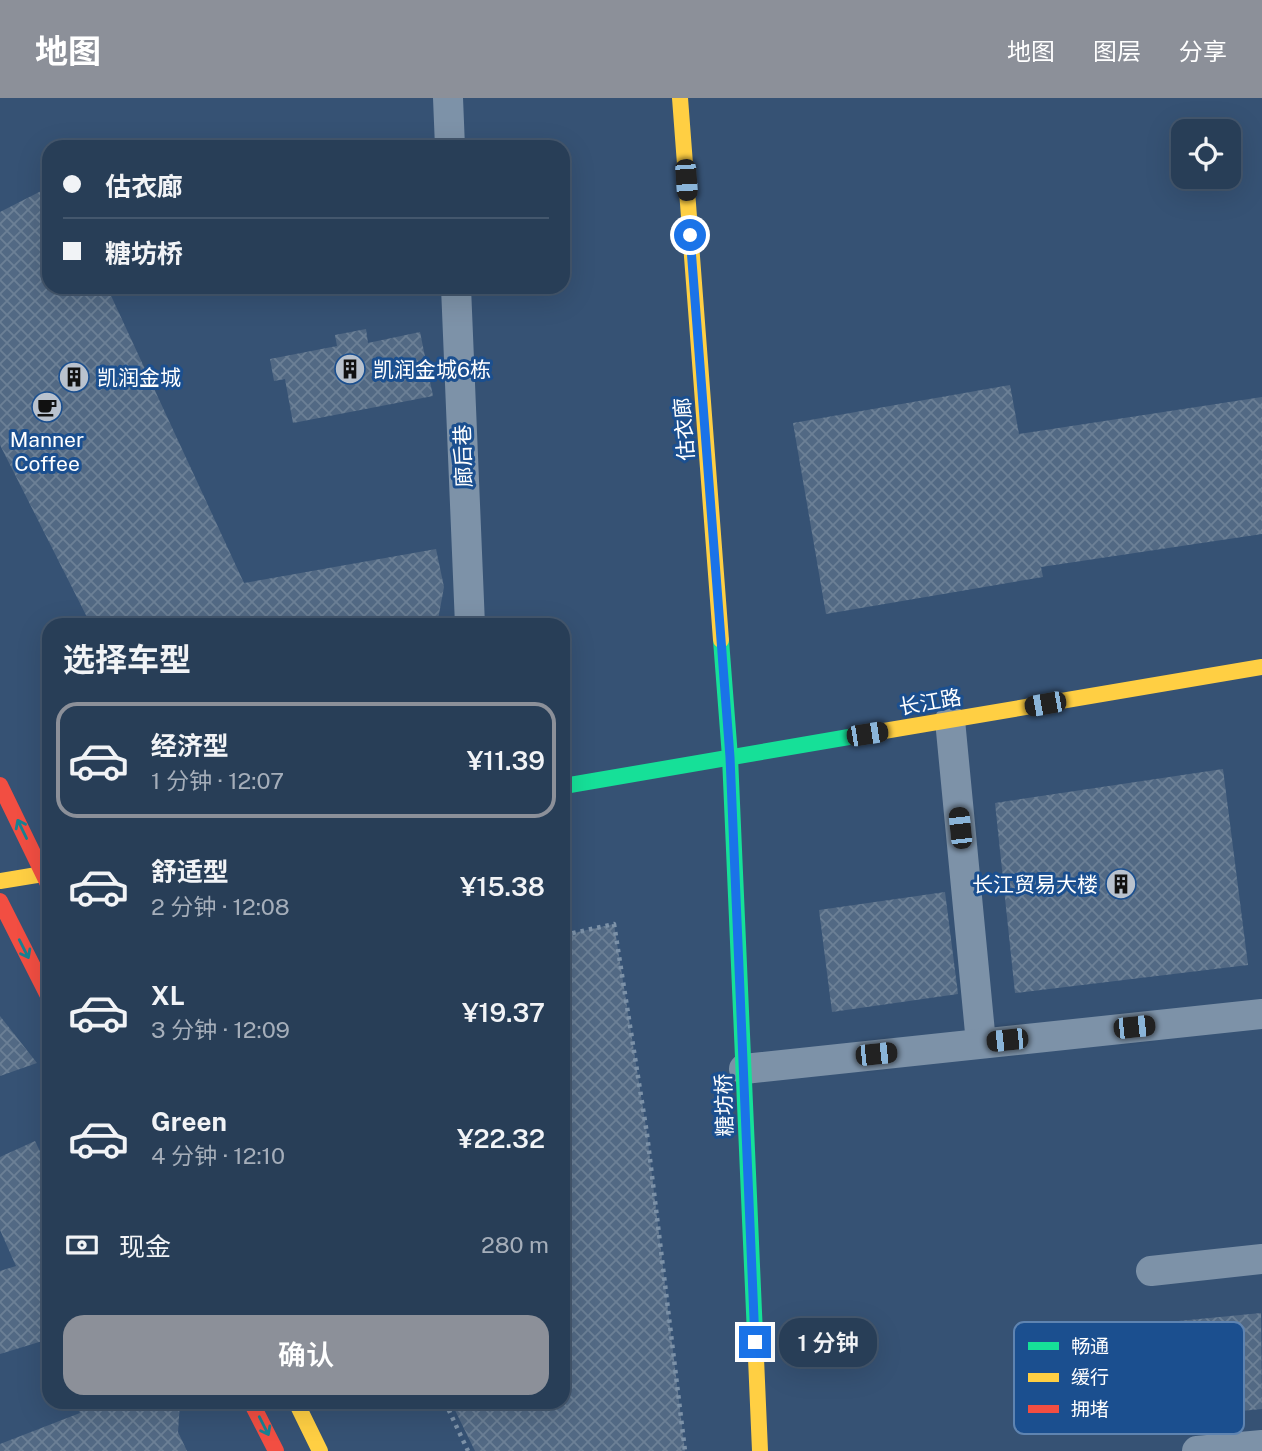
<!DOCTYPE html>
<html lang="zh">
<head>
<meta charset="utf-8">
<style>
	body { margin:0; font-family:"Public Sans","Noto Sans SC",sans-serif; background:#30455d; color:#f1f3f6; height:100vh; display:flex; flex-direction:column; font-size:26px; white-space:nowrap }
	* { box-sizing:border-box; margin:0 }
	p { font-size:23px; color:#a5aeba }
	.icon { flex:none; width:38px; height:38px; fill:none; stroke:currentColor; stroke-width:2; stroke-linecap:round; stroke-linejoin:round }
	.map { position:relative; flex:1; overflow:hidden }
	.panel { position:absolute; left:42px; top:520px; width:528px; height:791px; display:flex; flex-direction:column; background:#283e57; border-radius:21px; box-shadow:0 7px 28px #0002,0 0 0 2px #44576d }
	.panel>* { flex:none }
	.banner { position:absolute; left:42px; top:42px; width:528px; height:154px; border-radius:21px; box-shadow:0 7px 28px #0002,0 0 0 2px #44576d; display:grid; align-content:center; height:154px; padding:0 21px; background:#283e57 }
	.fabs { position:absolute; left:1171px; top:21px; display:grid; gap:14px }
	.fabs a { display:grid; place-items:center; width:70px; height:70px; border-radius:14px; background:#283e57; box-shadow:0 7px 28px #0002,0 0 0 2px #44576d; font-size:35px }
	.end { position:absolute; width:32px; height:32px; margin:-16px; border:9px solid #1a73e8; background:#fff; box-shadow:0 0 0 4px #fff }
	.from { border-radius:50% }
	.bubble { position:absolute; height:49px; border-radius:21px; background:#283e57; box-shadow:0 7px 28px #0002,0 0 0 2px #44576d; font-size:23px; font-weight:600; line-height:49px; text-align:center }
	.car { position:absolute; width:21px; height:42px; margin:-21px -10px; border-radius:9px; box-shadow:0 0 5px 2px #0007; background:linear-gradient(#222 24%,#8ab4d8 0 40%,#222 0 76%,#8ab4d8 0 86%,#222 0) }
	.banner b { display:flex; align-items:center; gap:24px; height:66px; font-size:26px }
	.banner b+b { border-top:2px solid #44576d }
	.banner i { width:18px; height:18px; background:#f1f3f6 }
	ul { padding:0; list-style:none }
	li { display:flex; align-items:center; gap:21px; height:116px; margin:0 14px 10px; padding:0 7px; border:4px solid transparent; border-radius:21px }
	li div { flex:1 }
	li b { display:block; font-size:26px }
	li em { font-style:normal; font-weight:600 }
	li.selected { border-color:#8c9099 }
	li>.icon { width:63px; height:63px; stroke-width:1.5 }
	h2 { padding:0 21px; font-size:32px; line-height:84px }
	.pay { display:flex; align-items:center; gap:18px; height:77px; padding:0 21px; font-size:26px }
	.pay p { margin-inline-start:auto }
	.primary-button { display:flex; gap:14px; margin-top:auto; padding:14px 21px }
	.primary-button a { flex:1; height:80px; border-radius:21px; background:#8c9099; color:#fff; font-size:28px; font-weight:600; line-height:80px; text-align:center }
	header { display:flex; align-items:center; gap:42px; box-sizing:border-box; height:98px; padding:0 35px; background:#8c9099; color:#fff }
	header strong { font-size:33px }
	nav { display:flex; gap:38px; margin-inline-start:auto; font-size:24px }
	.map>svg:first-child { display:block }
</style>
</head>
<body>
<header>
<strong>地图</strong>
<nav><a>地图</a><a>图层</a><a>分享</a></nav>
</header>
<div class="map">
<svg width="1262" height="1353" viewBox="0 0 1262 1353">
	<defs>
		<pattern id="building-cross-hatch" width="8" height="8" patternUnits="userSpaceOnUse" patternTransform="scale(1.75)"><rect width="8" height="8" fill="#526984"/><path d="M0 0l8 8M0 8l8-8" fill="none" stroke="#6c8096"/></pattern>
	</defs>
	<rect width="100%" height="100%" fill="#365274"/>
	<g fill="url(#building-cross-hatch)">
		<polygon points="49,89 49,189 107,189 244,485 436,451 444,489 437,527 91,527 0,347 0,114"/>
		<polygon points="366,231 368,245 420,234 433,298 293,325 285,281 274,283 270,261 337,248 335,237"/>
		<polygon points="1010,287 1019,336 1262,299 1262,436 1041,469 1043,479 826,516 793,325"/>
		<polygon points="1223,671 1248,867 1015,895 995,705"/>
		<polygon points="945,794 958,896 832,914 819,812"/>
		<polygon points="614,826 647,1036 685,1353 475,1353 451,1304 564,1304 564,837"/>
		<polygon points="0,918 37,965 0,978"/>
		<polygon points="35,1043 49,1072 49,1241 0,1256 0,1173 16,1168 0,1132 0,1059"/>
		<polygon points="1261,1215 1262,1311 1167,1320 1158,1225"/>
		<polygon points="75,1304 180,1304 178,1334 187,1353 0,1353 0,1346 80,1315"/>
	</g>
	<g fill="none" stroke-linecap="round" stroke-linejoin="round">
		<g stroke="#7d92a8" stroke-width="4.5" stroke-dasharray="3.5 5" stroke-linecap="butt">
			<polyline points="564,837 614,826 647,1036 685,1353"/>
			<polyline points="445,1304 468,1353"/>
		</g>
		<g stroke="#7d92a8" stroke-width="30">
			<polyline points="448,0 450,49"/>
			<polyline points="456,189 470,527"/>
			<polyline points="950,622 981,945"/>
			<polyline points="744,971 1262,916"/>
			<polyline points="1151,1173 1262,1161"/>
			<polyline points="1197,1353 1262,1347"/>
		</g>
		<g stroke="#16e098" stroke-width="16">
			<polyline points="721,542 730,659 755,1237"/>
			<polyline points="564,688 878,634"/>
		</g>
		<g stroke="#ffcf43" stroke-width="16">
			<polyline points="680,0 721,542"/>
			<polyline points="878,634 1262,569"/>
			<polyline points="0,783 49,775"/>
			<polyline points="755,1237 760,1353"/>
			<polyline points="296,1304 320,1353"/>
		</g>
		<g stroke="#f24e42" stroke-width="16">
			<polyline points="0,687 49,788"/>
			<polyline points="0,803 49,900"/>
			<polyline points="251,1304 276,1353"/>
		</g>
	</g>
	<defs><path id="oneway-shaft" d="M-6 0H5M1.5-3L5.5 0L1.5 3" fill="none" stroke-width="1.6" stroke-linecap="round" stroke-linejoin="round" transform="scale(1.75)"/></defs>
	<g stroke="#198292">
		<use href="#oneway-shaft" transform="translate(22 731) rotate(-116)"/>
		<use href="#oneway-shaft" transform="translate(24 851) rotate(63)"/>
		<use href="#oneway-shaft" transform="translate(264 1328) rotate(63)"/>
	</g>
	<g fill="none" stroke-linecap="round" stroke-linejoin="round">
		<polyline stroke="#1a73e8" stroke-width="9" points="690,137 730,659 755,1244"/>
	</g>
	<defs>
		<g id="building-disc" transform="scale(1.575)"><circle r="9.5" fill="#b9c2ce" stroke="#1b4f8f"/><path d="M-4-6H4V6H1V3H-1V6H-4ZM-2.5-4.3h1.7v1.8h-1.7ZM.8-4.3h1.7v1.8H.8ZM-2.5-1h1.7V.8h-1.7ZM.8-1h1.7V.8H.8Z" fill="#111"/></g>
		<g id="cafe-disc" transform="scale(1.575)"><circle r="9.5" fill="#b9c2ce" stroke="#1b4f8f"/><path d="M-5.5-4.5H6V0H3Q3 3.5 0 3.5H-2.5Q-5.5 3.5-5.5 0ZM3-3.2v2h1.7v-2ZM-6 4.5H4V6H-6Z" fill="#111"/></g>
	</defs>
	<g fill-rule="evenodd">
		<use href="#building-disc" x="350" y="271"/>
		<use href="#building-disc" x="74" y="279"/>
		<use href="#cafe-disc" x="47" y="309"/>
		<use href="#building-disc" x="1121" y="786"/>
	</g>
	<g text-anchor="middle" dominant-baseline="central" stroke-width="6" stroke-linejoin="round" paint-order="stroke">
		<g font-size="21" fill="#fff" stroke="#1b4f8f" text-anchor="start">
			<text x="373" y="271">凯润金城6栋</text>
			<text x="97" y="279">凯润金城</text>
			<text x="47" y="341" text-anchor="middle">Manner<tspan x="47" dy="24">Coffee</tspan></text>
			<text x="1098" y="786" text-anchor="end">长江贸易大楼</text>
		</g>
		<g font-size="21" fill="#fff" stroke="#1b4f8f">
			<text transform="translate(684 331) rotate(-94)">估衣廊</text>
			<text transform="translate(463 358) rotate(-92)">廊后巷</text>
			<text transform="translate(930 604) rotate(-10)">长江路</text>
			<text transform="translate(724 1007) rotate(-92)">糖坊桥</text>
		</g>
	</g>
	<rect x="1014" y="1224" width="230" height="112" rx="10" fill="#1b4f8f" stroke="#5f84b1" stroke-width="2"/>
	<rect x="1028" y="1244" width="31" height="8" fill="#16e098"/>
	<rect x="1028" y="1275" width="31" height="9" fill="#ffcf43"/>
	<rect x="1028" y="1307" width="31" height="8" fill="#f24e42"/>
	<g font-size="19" fill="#fff">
		<text x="1071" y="1255">畅通</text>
		<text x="1071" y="1286">缓行</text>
		<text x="1071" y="1318">拥堵</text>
	</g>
</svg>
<div class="fabs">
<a><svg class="icon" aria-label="locate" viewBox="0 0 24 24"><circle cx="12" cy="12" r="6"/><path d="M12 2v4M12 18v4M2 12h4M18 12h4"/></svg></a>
</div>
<i class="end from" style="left:690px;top:137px"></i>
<i class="end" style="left:755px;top:1244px"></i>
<div class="bubble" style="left:779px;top:1220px;width:98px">1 分钟</div>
<i class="car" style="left:686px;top:82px;rotate:176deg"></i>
<i class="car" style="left:1045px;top:606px;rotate:260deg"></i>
<i class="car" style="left:867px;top:636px;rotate:81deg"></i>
<i class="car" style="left:960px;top:730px;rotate:354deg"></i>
<i class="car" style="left:1134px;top:929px;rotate:84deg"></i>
<i class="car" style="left:1007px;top:942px;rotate:264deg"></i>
<i class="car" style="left:876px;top:956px;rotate:84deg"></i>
<div class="banner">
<b><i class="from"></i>估衣廊</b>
<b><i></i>糖坊桥</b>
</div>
<section class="panel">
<h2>选择车型</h2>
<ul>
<li class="selected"><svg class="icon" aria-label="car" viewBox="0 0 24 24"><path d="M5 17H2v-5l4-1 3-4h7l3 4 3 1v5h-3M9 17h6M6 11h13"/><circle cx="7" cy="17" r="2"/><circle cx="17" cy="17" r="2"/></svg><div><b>经济型</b><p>1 分钟 · 12:07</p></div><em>¥11.39</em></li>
<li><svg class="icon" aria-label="car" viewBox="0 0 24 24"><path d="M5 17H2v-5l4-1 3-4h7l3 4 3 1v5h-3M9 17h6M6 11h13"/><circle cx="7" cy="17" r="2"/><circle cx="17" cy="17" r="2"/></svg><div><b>舒适型</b><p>2 分钟 · 12:08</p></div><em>¥15.38</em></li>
<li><svg class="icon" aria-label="car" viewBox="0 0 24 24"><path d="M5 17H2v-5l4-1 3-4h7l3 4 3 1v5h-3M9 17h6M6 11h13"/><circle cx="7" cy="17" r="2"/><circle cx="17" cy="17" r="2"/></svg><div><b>XL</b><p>3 分钟 · 12:09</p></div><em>¥19.37</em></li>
<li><svg class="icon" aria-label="car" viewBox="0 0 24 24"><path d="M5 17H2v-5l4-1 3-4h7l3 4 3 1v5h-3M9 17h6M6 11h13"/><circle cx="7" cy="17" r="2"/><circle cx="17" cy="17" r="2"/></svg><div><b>Green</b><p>4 分钟 · 12:10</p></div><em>¥22.32</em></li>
</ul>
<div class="pay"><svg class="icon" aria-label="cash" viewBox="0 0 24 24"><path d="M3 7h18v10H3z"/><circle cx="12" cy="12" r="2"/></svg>现金<p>280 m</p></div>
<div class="primary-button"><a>确认</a></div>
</section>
</div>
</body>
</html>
